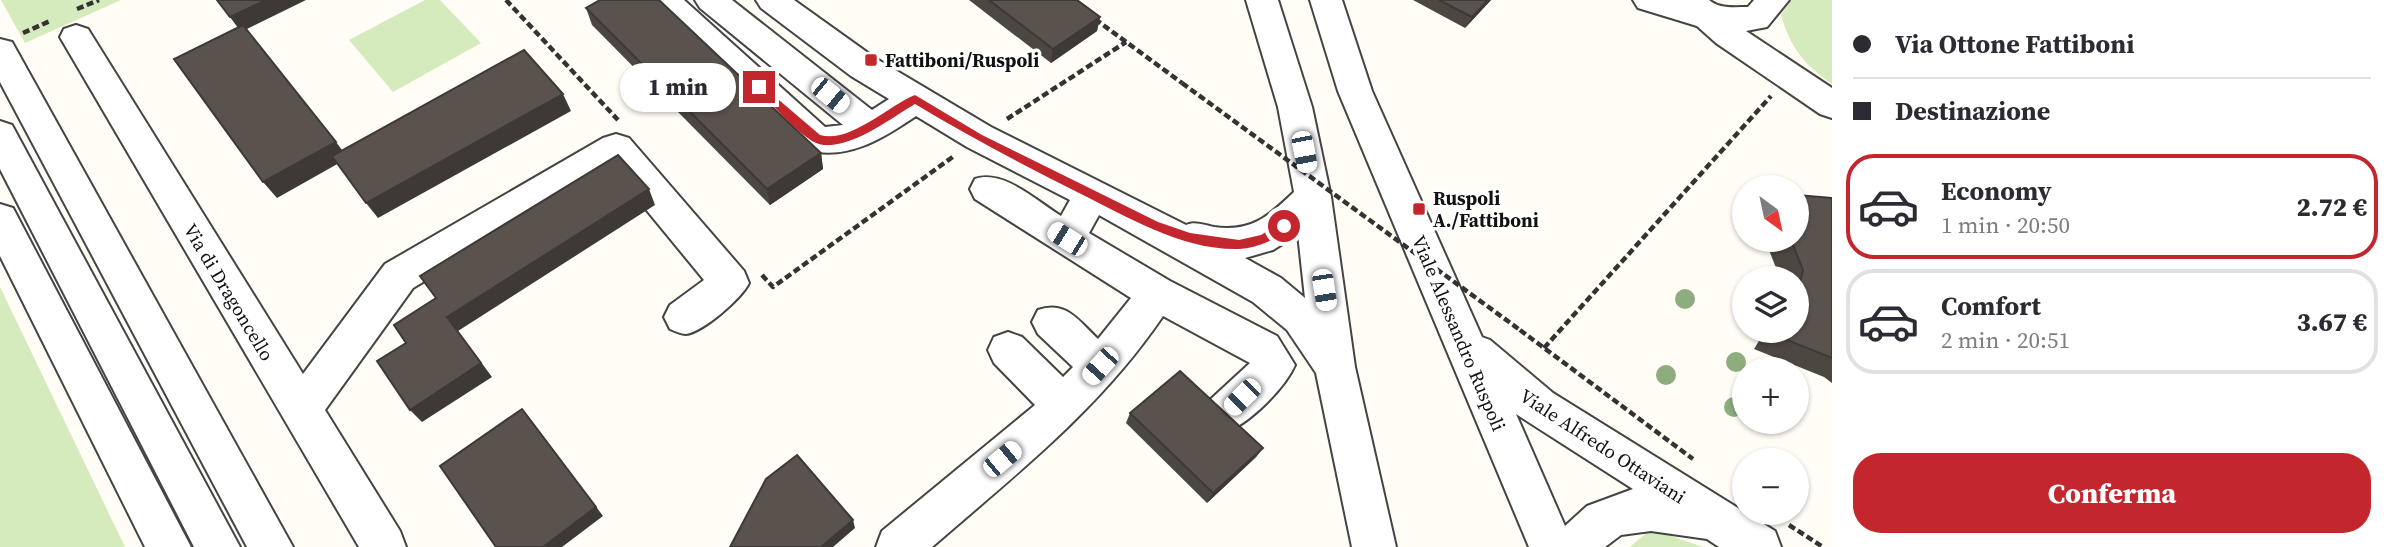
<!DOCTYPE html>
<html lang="it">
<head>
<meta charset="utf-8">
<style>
	body { margin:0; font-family:"Source Serif 4",serif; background:#f2f2f3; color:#2b2b33; height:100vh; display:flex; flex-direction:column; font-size:26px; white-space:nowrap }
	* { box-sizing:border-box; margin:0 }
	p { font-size:23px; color:#7c7c81 }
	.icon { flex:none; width:38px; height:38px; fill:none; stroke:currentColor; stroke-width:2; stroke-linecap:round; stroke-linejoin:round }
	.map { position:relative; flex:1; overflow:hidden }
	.panel { display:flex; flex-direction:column; background:#fff; width:560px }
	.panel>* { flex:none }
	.banner { display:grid; align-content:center; height:154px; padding:0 21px; background:#fff }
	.needle { width:46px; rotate:147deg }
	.tools { position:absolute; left:1732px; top:175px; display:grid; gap:14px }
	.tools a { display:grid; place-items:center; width:77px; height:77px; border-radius:50%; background:#fff; box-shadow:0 2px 5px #0004; font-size:35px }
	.end { position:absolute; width:32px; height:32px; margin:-16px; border:9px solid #c4262e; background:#fff; box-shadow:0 0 0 4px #fff }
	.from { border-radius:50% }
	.bubble { position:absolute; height:49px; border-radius:24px; background:#fff; box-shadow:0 2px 5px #0004; font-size:23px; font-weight:800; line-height:49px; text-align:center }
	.car { position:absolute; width:21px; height:42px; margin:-21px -10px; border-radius:9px; box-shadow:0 0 5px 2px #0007; background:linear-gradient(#fff 24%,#345 0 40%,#fff 0 76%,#345 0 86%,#fff 0) }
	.banner b { display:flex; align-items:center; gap:24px; height:66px; font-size:26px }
	.banner b+b { border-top:2px solid #e1e1e2 }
	.banner i { width:18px; height:18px; background:#2b2b33 }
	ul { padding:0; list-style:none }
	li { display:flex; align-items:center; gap:21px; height:105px; margin:0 14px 10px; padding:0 7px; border:4px solid #e1e1e2; border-radius:28px }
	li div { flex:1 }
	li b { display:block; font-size:26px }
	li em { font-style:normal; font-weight:800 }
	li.active { border-color:#c4262e }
	li>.icon { width:63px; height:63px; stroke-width:1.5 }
	.primary-button { display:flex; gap:14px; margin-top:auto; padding:14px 21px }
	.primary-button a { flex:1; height:80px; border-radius:28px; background:#c4262e; color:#fff; font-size:28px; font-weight:800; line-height:80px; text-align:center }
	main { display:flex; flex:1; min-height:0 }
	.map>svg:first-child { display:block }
</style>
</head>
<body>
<main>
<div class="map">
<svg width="1832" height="547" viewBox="0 0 1832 547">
	<rect width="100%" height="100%" fill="#fffdf5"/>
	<g fill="#d5ebbd">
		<polygon points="1,0 121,0 25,43"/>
		<polygon points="425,0 440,0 481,43 393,92 349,40"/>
		<path d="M1791 0H1832V84C1805 66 1790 47 1781 15Z"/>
		<polygon points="0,287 125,547 0,547"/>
		<polygon points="1651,529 1703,547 1630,547"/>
	</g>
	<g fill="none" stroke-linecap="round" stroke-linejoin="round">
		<g stroke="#444" stroke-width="4">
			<g id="minor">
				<path d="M648 0H684L825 127 843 125 700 8 695 0H732L872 110 889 99 851 76 761 8 756 0H794L875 58 991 127 1186 225C1195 221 1204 225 1214 227 1251 232 1268 217 1294 192L1278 107 1246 0H1278L1312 107 1331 197 1355 367 1396 547H1352L1316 373 1287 330 1253 302 1099 215 1089 233 1170 281 1277 336 1295 365C1285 388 1250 423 1226 432L1211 427 1205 413 1211 399 1250 363 1163 316C1100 409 1016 474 932 547H876L882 531 1035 405 994 363 988 350 994 337 1008 332 1022 337 1063 377 1073 367 1038 334 1032 322 1038 310C1066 300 1079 321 1098 339L1131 298 975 199 970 189 975 179C1003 169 1037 201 1061 216L1070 200 967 147 916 116C882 139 846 162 804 149L653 8ZM1298 234 1305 298 1281 278 1245 258 1273 250Z"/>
				<path d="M1310 0H1342L1372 91 1482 337 1490 340 1553 393 1775 531 1781 547H1719L1707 539 1651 531 1621 535 1605 547H1529L1338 91ZM1516 414 1633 489 1587 506 1565 526Z"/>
				<path d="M1633 0H1709C1719 9 1734 7 1748 7L1754 0H1789L1767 27 1746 31 1832 88V118L1820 114 1716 43 1697 26 1638 8Z"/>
				<path d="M76 25 88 29 303 374 385 264 603 138 616 134 629 138 744 271 749 283C742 298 703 332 686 334 681 334 675 331 670 329L664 317 670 305 704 280 612 168 413 288 325 410 400 531 406 547H359L60 37 64 29Z"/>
				<polygon points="0,39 12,42 293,547 247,547 0,82"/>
				<polygon points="0,121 12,125 240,547 194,547 0,169"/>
				<polygon points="0,204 13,208 191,547 145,547 0,256"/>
			</g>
		</g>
		<g stroke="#333" stroke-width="4.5" stroke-dasharray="7 3.5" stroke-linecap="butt">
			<polyline points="506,0 618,120"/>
			<polyline points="77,9 99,0"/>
			<polyline points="1095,19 1182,83"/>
			<polyline points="23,33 50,21"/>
			<polyline points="1007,119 1126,42"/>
			<polyline points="762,275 773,287 954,156"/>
			<polyline points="1520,330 1693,459"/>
			<polyline points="1544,348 1771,96"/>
			<polyline points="1789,525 1823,547"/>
		</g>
		<use href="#minor" fill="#fff" fill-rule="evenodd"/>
		<polyline stroke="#333" stroke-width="4.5" stroke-dasharray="7 3.5" stroke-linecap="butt" points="1182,83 1520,330"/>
	</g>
	<g fill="#8dad7f">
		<circle cx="1685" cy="299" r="10"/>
		<circle cx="1736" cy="362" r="10"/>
		<circle cx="1666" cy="375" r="10"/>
		<circle cx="1734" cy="407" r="10"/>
	</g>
	<g fill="#4d4742">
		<polygon points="969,0 1077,0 1100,17 1097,31 1051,63"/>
		<polygon points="1413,0 1491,0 1465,28"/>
		<polygon points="586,8 821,153 823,169 770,205 592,25"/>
		<polygon points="1832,198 1832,383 1824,377 1754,349 1765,331 1797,331 1797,278 1780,278 1765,240 1797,240"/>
		<polygon points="1130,413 1263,448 1256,457 1207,503 1126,423"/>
	</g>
	<g fill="#3f3936">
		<polygon points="266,0 306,0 241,32 230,17"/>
		<polygon points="1488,0 1491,0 1465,28 1472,17"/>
		<polygon points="1100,17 1097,31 1051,63 1053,49"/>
		<polygon points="563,94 571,111 378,218 366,203"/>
		<polygon points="336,142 348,158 277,198 263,182"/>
		<polygon points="821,153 823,169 770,205 767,189"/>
		<polygon points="649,189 655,205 458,331 492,377 422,422 410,410 447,317"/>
		<polygon points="531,420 603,516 562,547 543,547"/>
		<polygon points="1263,448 1256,457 1207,503 1213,493"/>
		<polygon points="853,520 855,528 833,547 821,547"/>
	</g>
	<g fill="#5a524d" stroke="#3f3936" stroke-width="2">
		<polygon points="217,0 266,0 230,17"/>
		<polygon points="600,0 659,0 821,153 767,189 586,8"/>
		<polygon points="989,0 1077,0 1100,17 1053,49"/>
		<polygon points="1439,0 1488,0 1472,17"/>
		<polygon points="243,25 336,142 263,182 174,59"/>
		<polygon points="524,50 563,94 366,203 332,156"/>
		<polygon points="618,155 649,189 447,317 481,363 410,410 377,361 406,343 394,325 436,298 420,276"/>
		<polygon points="1797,195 1832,198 1832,358 1775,335 1777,331 1797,331 1797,296 1803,270 1791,240 1797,240"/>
		<polygon points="1180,371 1263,448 1213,493 1130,413"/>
		<polygon points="522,409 596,507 543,547 496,547 440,466"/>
		<polygon points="797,455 853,520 821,547 730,547 766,479"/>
	</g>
	<path fill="#c4262e" d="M759 83 820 135C849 144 888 106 915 95L982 135 1158 222 1190 233 1239 240 1261 235 1284 221 1290 226C1280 239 1255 249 1238 249 1181 250 1128 217 1079 193 1023 165 968 136 915 104 891 118 840 158 812 141 792 128 773 105 756 89V84Z"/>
	<g fill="#c4262e" stroke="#fff" stroke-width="2.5">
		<rect x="864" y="53" width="14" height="14" rx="3.5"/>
		<rect x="1412" y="202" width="14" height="14" rx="3.5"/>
	</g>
	<g text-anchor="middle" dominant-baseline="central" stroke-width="7" stroke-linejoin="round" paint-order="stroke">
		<g font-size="19" font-weight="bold" fill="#111" stroke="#fff" text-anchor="start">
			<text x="885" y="60">Fattiboni/Ruspoli</text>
			<text x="1433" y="198">Ruspoli<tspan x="1433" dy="22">A./Fattiboni</tspan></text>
		</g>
		<g font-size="19" fill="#111" stroke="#fff">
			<text transform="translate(229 292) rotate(59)">Via di Dragoncello</text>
			<text transform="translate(1459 333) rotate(67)">Viale Alessandro Ruspoli</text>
			<text transform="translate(1603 446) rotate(33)">Viale Alfredo Ottaviani</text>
		</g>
	</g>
</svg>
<div class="tools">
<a><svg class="needle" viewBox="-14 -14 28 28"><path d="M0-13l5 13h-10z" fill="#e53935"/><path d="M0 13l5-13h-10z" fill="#7c7c81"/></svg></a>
<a><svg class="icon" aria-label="layers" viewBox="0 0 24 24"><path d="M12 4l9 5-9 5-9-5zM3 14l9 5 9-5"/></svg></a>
<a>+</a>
<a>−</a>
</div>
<i class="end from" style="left:1284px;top:226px"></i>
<i class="end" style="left:759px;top:87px"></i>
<div class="bubble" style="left:620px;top:63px;width:116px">1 min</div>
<i class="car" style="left:830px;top:95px;rotate:129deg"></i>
<i class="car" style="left:1304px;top:152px;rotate:169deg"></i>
<i class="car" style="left:1067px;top:239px;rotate:302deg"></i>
<i class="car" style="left:1324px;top:290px;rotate:171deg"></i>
<i class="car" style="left:1100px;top:366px;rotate:222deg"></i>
<i class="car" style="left:1242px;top:397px;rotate:225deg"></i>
<i class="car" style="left:1002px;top:459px;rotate:50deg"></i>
</div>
<section class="panel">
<div class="banner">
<b><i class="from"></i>Via Ottone Fattiboni</b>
<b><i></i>Destinazione</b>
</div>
<ul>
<li class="active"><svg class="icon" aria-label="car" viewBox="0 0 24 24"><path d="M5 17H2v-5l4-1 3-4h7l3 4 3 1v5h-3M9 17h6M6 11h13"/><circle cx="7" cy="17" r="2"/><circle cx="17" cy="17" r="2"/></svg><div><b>Economy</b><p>1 min · 20:50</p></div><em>2.72 €</em></li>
<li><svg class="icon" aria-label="car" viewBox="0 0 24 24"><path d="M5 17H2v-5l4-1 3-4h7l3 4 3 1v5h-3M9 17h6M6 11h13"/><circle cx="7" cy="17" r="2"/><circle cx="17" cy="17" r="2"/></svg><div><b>Comfort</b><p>2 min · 20:51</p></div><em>3.67 €</em></li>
</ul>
<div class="primary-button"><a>Conferma</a></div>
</section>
</main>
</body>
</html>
